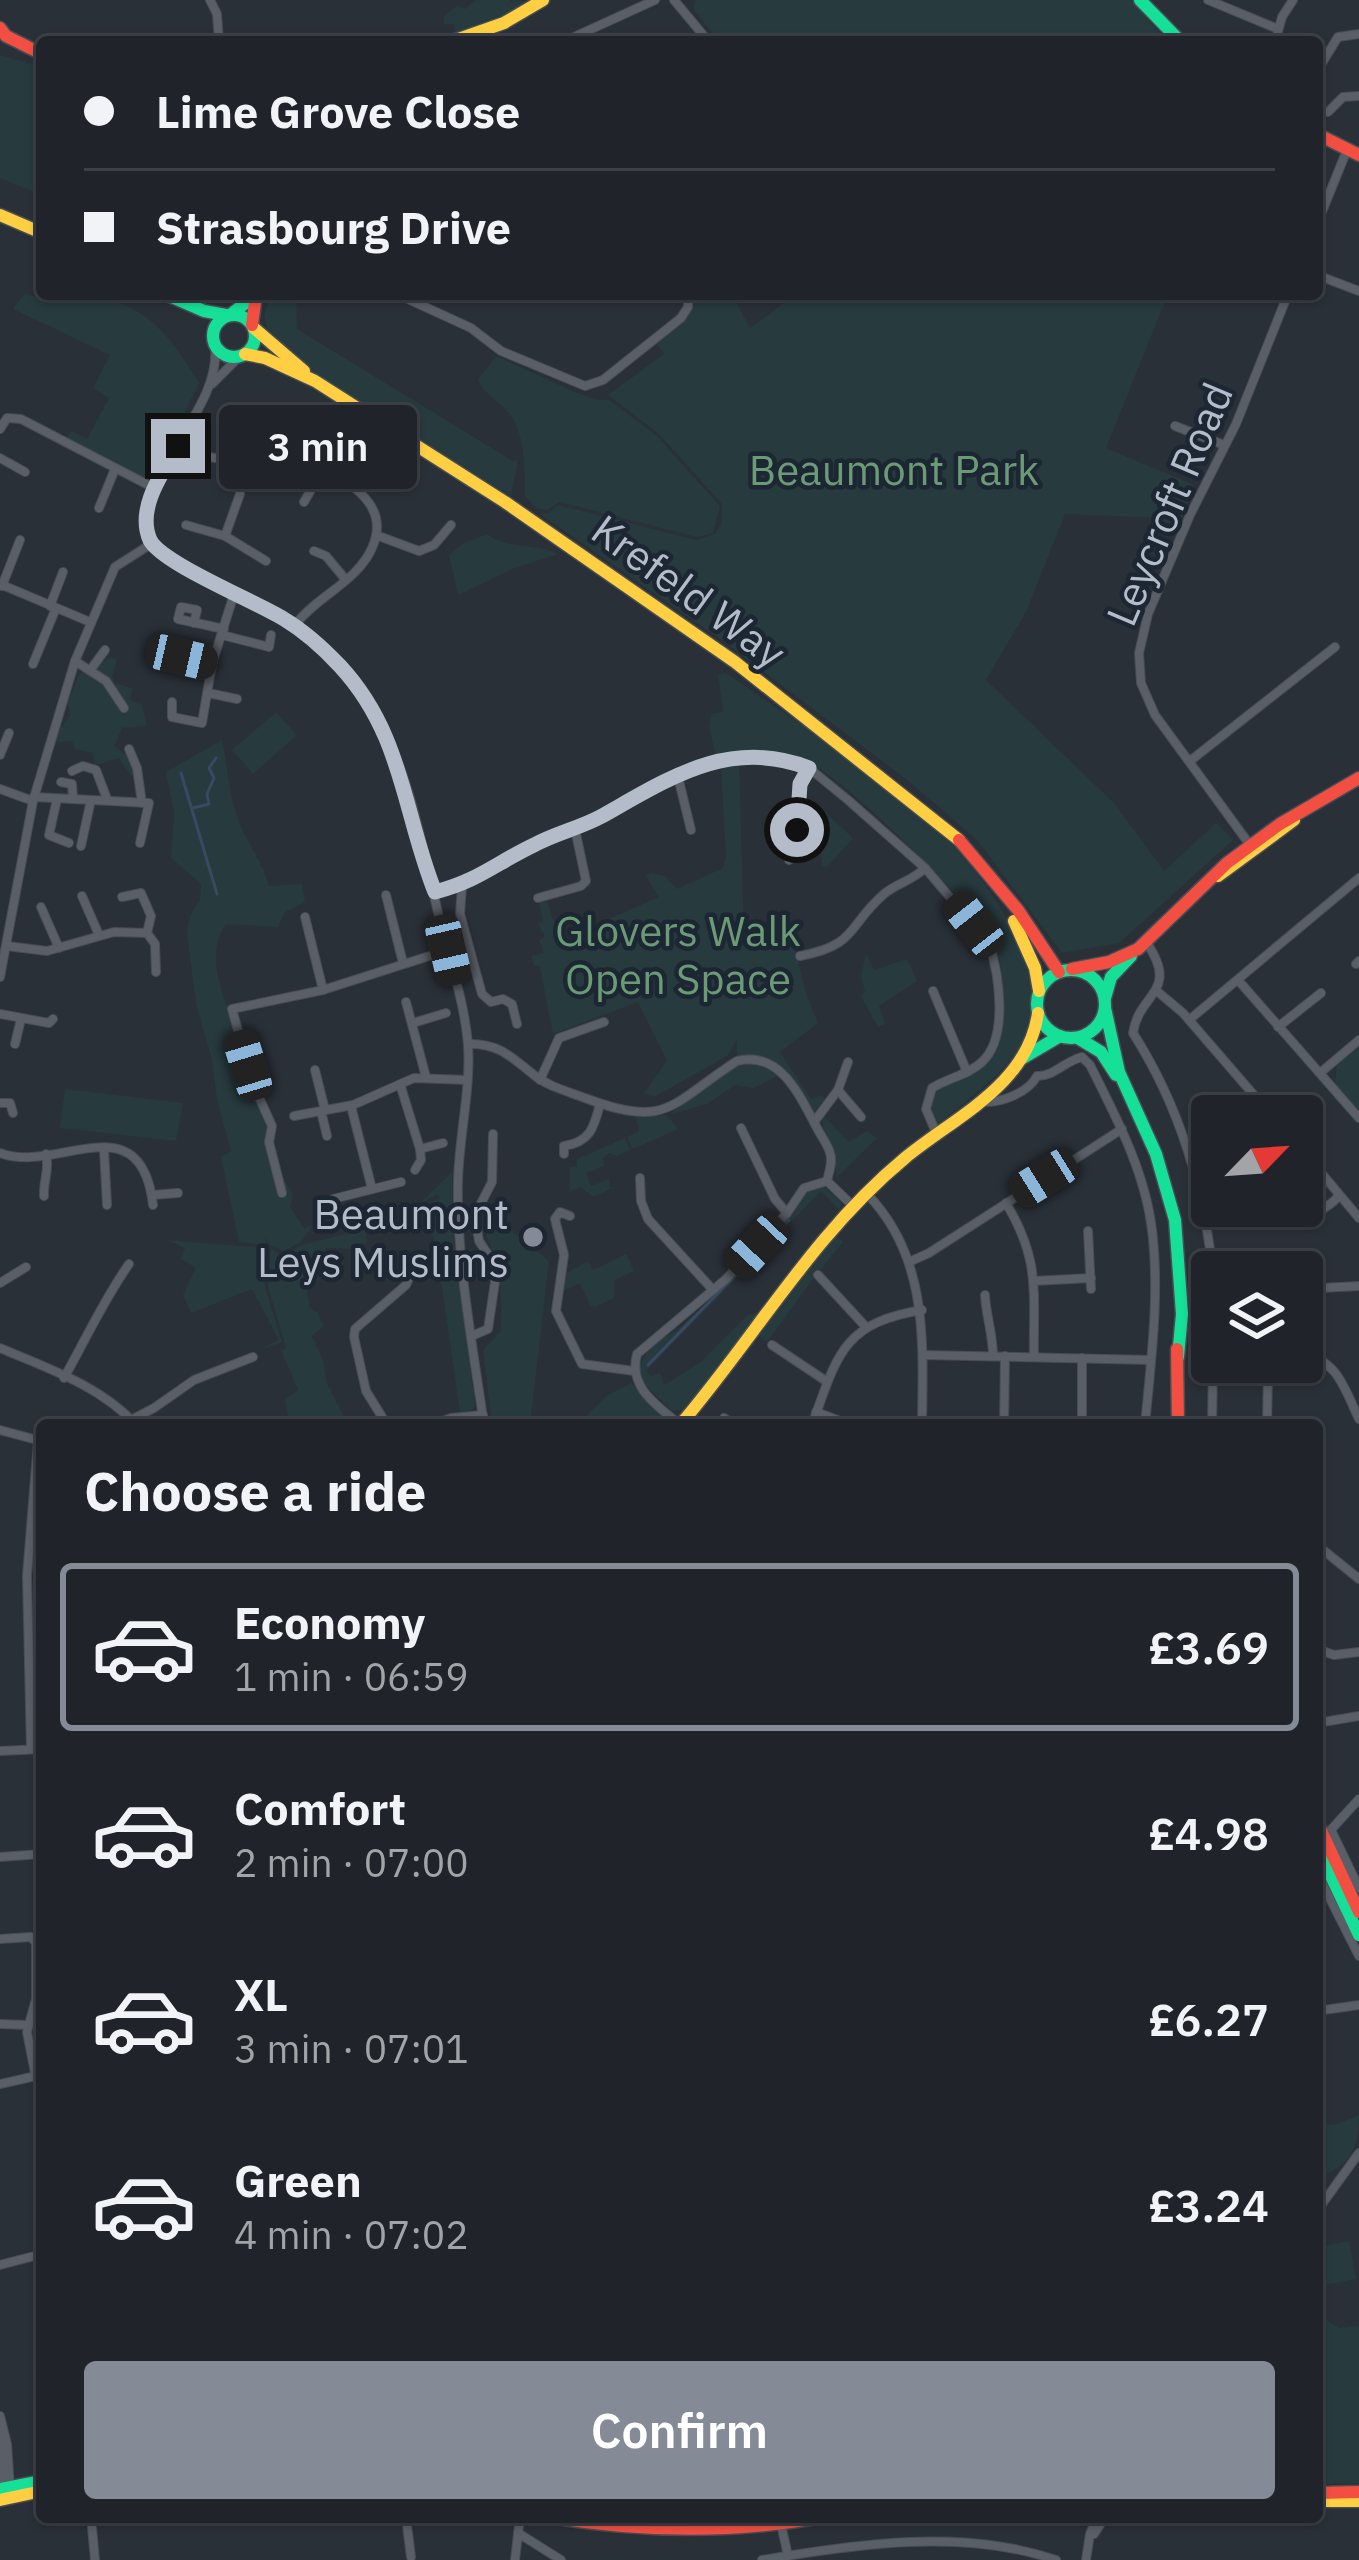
<!DOCTYPE html>
<html lang="en">
<head>
<meta charset="utf-8">
<style>
	body { margin:0; font-family:"IBM Plex Sans",sans-serif; background:#282c32; color:#f1f3f6; height:100vh; display:flex; flex-direction:column; font-size:45px; white-space:nowrap }
	* { box-sizing:border-box; margin:0 }
	p { font-size:39px; color:#a2a4a8 }
	.icon { flex:none; width:66px; height:66px; fill:none; stroke:currentColor; stroke-width:2; stroke-linecap:round; stroke-linejoin:round }
	.map { position:relative; flex:1; overflow:hidden }
	.side { position:absolute; left:36px; top:1419px; width:1287px; height:1104px; display:flex; flex-direction:column; background:#20242a; border-radius:12px; box-shadow:0 3px 9px #0004,0 0 0 3px #3d4147 }
	.side>* { flex:none }
	.banner { position:absolute; left:36px; top:36px; width:1287px; height:264px; border-radius:12px; box-shadow:0 3px 9px #0004,0 0 0 3px #3d4147; display:grid; align-content:center; height:264px; padding:0 48px; background:#20242a }
	.needle { width:78px; rotate:65deg }
	.tools { position:absolute; left:1191px; top:1095px; display:grid; gap:24px }
	.tools a { display:grid; place-items:center; width:132px; height:132px; border-radius:12px; background:#20242a; box-shadow:0 3px 9px #0004,0 0 0 3px #3d4147; font-size:60px }
	.end { position:absolute; width:54px; height:54px; margin:-27px; border:15px solid #b4bcc9; background:#111; box-shadow:0 0 0 6px #111 }
	.from { border-radius:50% }
	.bubble { position:absolute; height:84px; border-radius:12px; background:#20242a; box-shadow:0 3px 9px #0004,0 0 0 3px #3d4147; font-size:39px; font-weight:600; line-height:84px; text-align:center }
	.car { position:absolute; width:36px; height:72px; margin:-36px -18px; border-radius:15px; box-shadow:0 0 9px 3px #0007; background:linear-gradient(#222 24%,#8ab4d8 0 40%,#222 0 76%,#8ab4d8 0 86%,#222 0) }
	.banner b { display:flex; align-items:center; gap:42px; height:114px; font-size:45px }
	.banner b+b { border-top:3px solid #3d4147 }
	.banner i { width:30px; height:30px; background:#f1f3f6 }
	ul { padding:0; list-style:none }
	li { display:flex; align-items:center; gap:36px; height:168px; margin:0 24px 18px; padding:0 24px; border:6px solid transparent; border-radius:12px }
	li div { flex:1 }
	li b { display:block; font-size:45px }
	li em { font-style:normal; font-weight:600 }
	li.active { border-color:#848b96 }
	li>.icon { width:108px; height:108px; stroke-width:1.5 }
	h2 { padding:0 48px; font-size:54px; line-height:144px }
	.action { display:flex; gap:24px; margin-top:auto; padding:24px 48px }
	.action a { flex:1; height:138px; border-radius:12px; background:#848b96; color:#fff; font-size:48px; font-weight:600; line-height:138px; text-align:center }
	.map>svg:first-child { display:block }
</style>
</head>
<body>
<div class="map">
<svg width="1359" height="2560" viewBox="0 0 1359 2560">
	<rect width="100%" height="100%" fill="#2a3038"/>
	<g fill="#273a3e">
		<polygon points="476,0 511,0 506,6 513,0 530,2 482,26 437,40 455,31 454,24 444,24 444,16 457,6 465,9"/>
		<polygon points="696,0 1131,0 1167,42 719,42 693,8"/>
		<polygon points="0,55 42,67 42,195 0,178"/>
		<path d="M25 293 40 298 45 294C129 294 156 311 199 383L152 477 143 479 67 439 71 431 87 439 109 398 93 388 110 355 13 309Z"/>
		<polygon points="271,294 296,294 297,329 513,461 518,460 511,496 310,371 267,328 264,315"/>
		<polygon points="696,294 732,294 750,328 791,298 790,294 1168,294 1106,448 1194,485 1178,528 1159,518 1065,514 1026,612 986,680 1115,804 1164,871 1216,823 1233,840 1119,943 1062,953 978,841 911,783 730,646 540,514 549,513 558,505 697,540 715,534 721,524 722,504 658,433 608,395 664,354 656,343 684,322"/>
		<path d="M496 356 575 392 596 400H609L656 435 720 506 713 533 697 537 559 502 548 510 536 508 525 496C525 472 525 438 512 417 502 402 485 396 478 380Z"/>
		<path d="M487 534C508 550 535 542 558 554L512 569 458 595 449 555 462 544Z"/>
		<polygon points="111,657 117,660 112,676 115,683 132,688 130,700 142,705 147,726 122,728 114,746 129,757 134,770 132,777 119,758 95,765 93,753 75,749 72,741 57,742 55,736 70,715 68,703 79,674"/>
		<path d="M726 673C834 749 964 818 1019 944 1031 971 1038 1005 1027 1034 1015 1066 964 1103 937 1124L929 1106C942 1063 999 1080 1003 1021 1004 1000 1004 966 995 947 978 909 849 782 811 764 790 754 762 750 739 756L744 941 786 911 805 990 818 1023 780 1052 811 1099 822 1095 825 1099 813 1113C794 1086 776 1046 737 1057V1040L727 1056 654 1097 644 1093 667 1061 638 1002 553 1034 540 967 534 965 531 956 544 953 539 940 545 937 538 923 543 922 539 902H547L553 920 561 921 566 938 659 897 646 876 650 873 665 876 677 889 723 868 726 857 721 767 718 766 709 727 711 714 723 712 718 675Z"/>
		<polygon points="276,712 297,735 253,774 232,750"/>
		<path d="M222 740C228 766 228 790 237 816 245 840 262 860 269 886L302 884 305 902 285 912 278 927 226 924C199 960 233 1018 248 1055L260 1060C261 1074 257 1088 260 1100 267 1129 275 1170 293 1194L290 1207 304 1228 313 1225 301 1242 284 1251 270 1245 265 1237 266 1245 239 1242 221 1157 231 1151 217 1100 212 1059 197 1008 190 958 187 932 190 916 200 900 201 884 171 858 174 813 166 772Z"/>
		<polygon points="819,807 853,838 827,867 822,867"/>
		<polygon points="866,954 874,970 907,959 917,981 879,1006 885,1024 878,1027 861,996 865,992 861,976"/>
		<polygon points="1359,1047 1359,1111 1335,1084 1337,1065"/>
		<polygon points="756,1063 780,1075 753,1088 735,1085 707,1104 670,1114 738,1065"/>
		<polygon points="65,1089 183,1103 176,1141 60,1128"/>
		<path d="M822 1114 849 1142 867 1131 877 1138 837 1177 855 1195 836 1177C839 1149 821 1137 822 1114Z"/>
		<polygon points="667,1115 678,1129 633,1149 627,1137 639,1131 636,1117"/>
		<polygon points="625,1138 630,1150 617,1156 609,1153 603,1158 604,1166 586,1173 591,1186 610,1179 609,1187 615,1187 593,1197 581,1187 570,1191 570,1167 577,1167 577,1159"/>
		<polygon points="452,1172 452,1224 475,1406 471,1411 460,1412 442,1287 434,1261 438,1247 418,1207 440,1198 438,1194 421,1203"/>
		<polygon points="824,1186 841,1202 840,1211 821,1191 646,1371 651,1376 660,1373 664,1384 668,1383 702,1361 748,1315 758,1313 685,1410 672,1411 640,1379 640,1365 651,1344 675,1332 728,1283 809,1189"/>
		<path d="M489 1212H503L514 1233 549 1261 530 1425H492L483 1350 501 1331C502 1294 501 1264 484 1231Z"/>
		<polygon points="365,1229 367,1243 354,1249 326,1248 318,1275 287,1253 302,1245"/>
		<polygon points="836,1235 843,1242 818,1273 813,1270 816,1275 767,1342 759,1336 789,1289"/>
		<polygon points="167,1240 266,1248 265,1287 282,1342 257,1351 279,1340 252,1289 191,1313 183,1295 196,1268 181,1259 185,1248"/>
		<polygon points="271,1249 320,1279 306,1286 310,1308 318,1313 324,1326 312,1336 323,1360 326,1381 348,1425 290,1425 285,1399 298,1390 281,1350 286,1348 268,1287"/>
		<polygon points="626,1254 634,1271 615,1280 614,1298 595,1307 590,1305 580,1283 560,1292 565,1274 588,1261 593,1270"/>
		<polygon points="631,1383 665,1418 665,1425 577,1425 608,1395"/>
		<path d="M1359 2115C1359 2148 1351 2166 1317 2177V2123L1335 2125Z"/>
		<polygon points="1349,2241 1356,2279 1319,2286 1317,2247"/>
		<polygon points="1317,2314 1339,2328 1359,2326 1359,2483 1317,2484"/>
	</g>
	<g fill="none" stroke-linecap="round" stroke-linejoin="round">
		<g stroke="#384963" stroke-width="3">
			<polyline points="181,773 217,894"/>
			<polyline points="193,808 209,804 207,794 214,778 209,768 216,758"/>
			<polyline points="648,1365 789,1220"/>
		</g>
		<g stroke="#484c53" stroke-width="10">
			<g id="street">
				<polyline points="210,0 217,14 219,42"/>
				<polyline points="674,0 709,42"/>
				<polyline points="1208,0 1278,29"/>
				<polyline points="563,42 655,0"/>
				<polyline points="1275,42 1282,17 1293,0"/>
				<polyline points="1317,71 1338,37 1359,34"/>
				<polyline points="1328,112 1343,97 1359,96"/>
				<polyline points="1317,224 1347,150"/>
				<polyline points="1317,275 1359,291"/>
				<polyline points="397,294 471,328 501,351 585,386 603,380 681,318 688,307 688,294"/>
				<path d="M215 345C222 411 139 467 148 530 153 566 264 603 296 627 335 656 367 693 388 738 414 795 425 860 440 921 450 961 465 1004 468 1045 471 1090 459 1136 458 1181 456 1259 473 1347 484 1425"/>
				<polyline points="212,384 240,356"/>
				<polyline points="1175,426 1224,445"/>
				<polyline points="0,429 7,418 21,419 154,488"/>
				<path d="M178 446C235 473 243 448 295 454 308 455 317 462 328 469 356 488 390 508 372 548 357 582 317 596 295 625"/>
				<polyline points="0,458 25,472"/>
				<polyline points="238,460 240,494 225,536 266,561"/>
				<polyline points="304,502 324,467"/>
				<polyline points="99,508 115,469"/>
				<polyline points="186,525 225,536"/>
				<polyline points="376,535 419,551 434,545 451,525"/>
				<polyline points="314,551 326,556 346,580"/>
				<polyline points="0,584 90,622"/>
				<polyline points="2,586 20,540"/>
				<polyline points="50,606 63,572"/>
				<polyline points="194,623 197,610 181,607 178,619 224,629"/>
				<polyline points="222,635 269,647 271,635"/>
				<polyline points="181,657 182,653 172,651 170,662 180,664 181,657 212,664"/>
				<polyline points="75,661 106,681 124,708"/>
				<polyline points="33,664 56,608"/>
				<polyline points="91,669 105,650"/>
				<polyline points="208,693 237,699"/>
				<polyline points="172,702 172,717 202,723 212,664 235,591"/>
				<polyline points="129,749 137,768 142,803"/>
				<polyline points="0,755 9,733"/>
				<polyline points="1190,761 1335,647"/>
				<polyline points="72,771 83,766 96,770 107,799"/>
				<polyline points="677,773 691,830"/>
				<polyline points="61,782 72,784 73,798"/>
				<polyline points="0,789 33,801"/>
				<polyline points="34,797 149,803 140,843"/>
				<polyline points="57,799 49,835 69,843"/>
				<polyline points="1250,845 1155,715 1141,683 1139,653 1148,614 1190,515 1236,424 1288,294"/>
				<polyline points="81,846 91,800"/>
				<path d="M789 860C800 829 793 797 809 768"/>
				<polyline points="462,886 460,914 482,994 491,1002 503,999 512,1004 517,1024"/>
				<path d="M435 893 473 881 531 846 595 819 677 773 735 759 772 757 809 768 848 800 925 868 989 943C999 974 1009 1037 982 1062 968 1075 948 1078 932 1088L926 1109 937 1135"/>
				<polyline points="386,895 403,963"/>
				<polyline points="82,896 99,935"/>
				<polyline points="122,897 141,893 151,916 147,933"/>
				<polyline points="538,898 581,886 586,881 575,829"/>
				<polyline points="41,907 59,948"/>
				<polyline points="305,917 323,990"/>
				<path d="M1147 943C1180 993 1139 992 1133 1033 1180 1107 1203 1186 1213 1272"/>
				<polyline points="7,946 47,951 114,932 147,933 155,944 156,972"/>
				<path d="M800 956C858 945 847 926 884 894 897 883 912 881 925 868"/>
				<polyline points="1356,964 1359,961"/>
				<polyline points="0,977 33,801 75,661 115,567 151,544"/>
				<polyline points="1238,980 1359,1118"/>
				<polyline points="933,991 967,1072"/>
				<polyline points="1158,992 1183,1013 1272,1116"/>
				<polyline points="406,1002 426,1077"/>
				<polyline points="0,1014 49,1023 53,1019"/>
				<polyline points="1189,1020 1359,878"/>
				<polyline points="413,1023 446,1013"/>
				<polyline points="1278,1027 1321,993"/>
				<polyline points="15,1044 21,1019"/>
				<path d="M468 1044C499 1043 511 1057 534 1075 549 1087 567 1091 585 1098 669 1130 671 1103 737 1061 781 1050 800 1097 817 1128 821 1136 828 1145 830 1153 833 1162 829 1172 827 1181L854 1207"/>
				<polyline points="315,1070 325,1110"/>
				<polyline points="1320,1073 1359,1040"/>
				<polyline points="540,1080 559,1038 604,1022"/>
				<polyline points="400,1084 420,1149"/>
				<polyline points="838,1090 861,1117"/>
				<path d="M983 1102C1001 1103 1028 1093 1037 1076 1053 1077 1065 1061 1082 1057L1090 1065C1116 1117 1145 1171 1152 1230 1160 1294 1151 1361 1145 1425"/>
				<polyline points="0,1103 10,1103 13,1113"/>
				<polyline points="351,1106 372,1189"/>
				<polyline points="321,1111 327,1136"/>
				<polyline points="294,1116 353,1105 414,1078 467,1080"/>
				<polyline points="814,1122 838,1090 848,1062"/>
				<polyline points="741,1128 775,1199 787,1213"/>
				<polyline points="104,1150 107,1205"/>
				<polyline points="1302,1150 1359,1218"/>
				<path d="M0 1153C55 1175 141 1100 153 1205"/>
				<path d="M564 1154V1146C590 1142 594 1128 600 1104"/>
				<polyline points="415,1170 421,1160 420,1149 443,1143"/>
				<polyline points="640,1178 641,1201 648,1219 713,1290"/>
				<polyline points="282,1193 269,1142 272,1126 253,1084 232,1009 323,990 448,950"/>
				<path d="M867 1194C929 1257 923 1344 922 1425"/>
				<polyline points="152,1195 178,1193"/>
				<path d="M44 1196C43 1180 50 1170 46 1154"/>
				<polyline points="333,1199 401,1182"/>
				<path d="M1006 1203C1041 1261 1033 1292 1034 1357"/>
				<polyline points="570,1216 560,1212 555,1219 564,1255 556,1311 582,1364 634,1371"/>
				<path d="M1207 1223C1253 1223 1305 1232 1339 1196"/>
				<polyline points="1088,1231 1091,1289"/>
				<polyline points="909,1262 929,1253 1122,1129"/>
				<polyline points="818,1275 865,1326"/>
				<polyline points="1033,1281 1091,1278"/>
				<polyline points="0,1283 26,1267"/>
				<polyline points="1302,1289 1359,1286"/>
				<path d="M985 1295C986 1316 993 1334 993 1356"/>
				<polyline points="474,1335 488,1329 496,1275 495,1265 479,1241 475,1215 492,1182 493,1134"/>
				<polyline points="772,1345 826,1381"/>
				<path d="M0 1348C47 1368 101 1386 136 1425"/>
				<polyline points="923,1355 1151,1360"/>
				<path d="M1302 1355C1337 1358 1345 1390 1359 1419"/>
				<path d="M64 1378C86 1339 103 1301 129 1264"/>
				<polyline points="816,1412 851,1425"/>
				<polyline points="724,1418 735,1425"/>
				<polyline points="131,1420 154,1408 194,1380 253,1357"/>
				<polyline points="387,1425 366,1391 354,1337 355,1329 406,1285 411,1273 403,1256"/>
				<polyline points="433,1425 451,1418 483,1415"/>
				<path d="M680 1425C657 1405 628 1388 637 1354L726 1279 787 1213 804 1188 827 1181"/>
				<path d="M812 1425C837 1356 842 1323 922 1310"/>
				<polyline points="1004,1425 1005,1356"/>
				<polyline points="1082,1425 1082,1358"/>
				<polyline points="1212,1425 1213,1362"/>
				<polyline points="1267,1425 1268,1374 1274,1362"/>
				<polyline points="0,1430 41,1441"/>
				<polyline points="1317,1545 1359,1579"/>
				<polyline points="1317,1649 1334,1655 1359,1652"/>
				<polyline points="29,1666 42,1665"/>
				<polyline points="1317,1723 1359,1716"/>
				<polyline points="31,1749 27,1576 38,1441"/>
				<polyline points="0,1751 42,1749"/>
				<polyline points="1331,1830 1359,1888"/>
				<polyline points="1328,1833 1359,1799"/>
				<polyline points="0,1857 42,1854"/>
				<polyline points="1317,1873 1359,1956"/>
				<polyline points="0,1939 31,1937 36,1943 36,1999 27,2032 35,2073 42,2078"/>
				<polyline points="1317,2011 1359,2005"/>
				<polyline points="0,2024 28,2025"/>
				<polyline points="0,2084 40,2075"/>
				<polyline points="1317,2211 1359,2153"/>
				<polyline points="0,2265 42,2254"/>
				<polyline points="0,2416 7,2444 10,2488"/>
				<polyline points="3,2435 1,2474 5,2489"/>
				<polyline points="91,2517 95,2560"/>
				<polyline points="406,2517 411,2557"/>
				<polyline points="781,2524 788,2556"/>
				<polyline points="518,2533 561,2560"/>
				<polyline points="1094,2534 1105,2517"/>
				<polyline points="515,2560 520,2517"/>
				<path d="M762 2560C856 2544 963 2528 1056 2560"/>
				<polyline points="1086,2560 1090,2534 1097,2517"/>
			</g>
		</g>
		<g stroke="#484c53" stroke-width="15">
			<g id="fast">
				<polyline points="1140,0 1181,42"/>
				<polyline points="165,294 204,311 226,315"/>
				<circle cx="234" cy="336" r="21"/>
				<polyline points="230,315 257,294"/>
				<circle cx="1071" cy="1004" r="34"/>
				<polyline points="1105,998 1111,977 1131,956"/>
				<polyline points="1105,1008 1119,1072 1156,1154 1175,1220 1182,1314 1178,1357"/>
				<polyline points="1078,1038 1101,1052 1116,1075"/>
				<polyline points="1021,1059 1060,1036"/>
				<polyline points="1317,1847 1359,1935"/>
				<polyline points="0,2489 42,2481"/>
			</g>
		</g>
		<g stroke="#484c53" stroke-width="15">
			<g id="slow">
				<polyline points="450,42 504,23 543,0"/>
				<polyline points="0,215 42,233"/>
				<polyline points="254,328 304,371"/>
				<polyline points="245,354 265,358 315,381 505,502 735,662 959,840"/>
				<polyline points="1218,876 1294,820"/>
				<polyline points="1014,921 1035,968 1039,991"/>
				<path d="M680 1425C756 1336 813 1234 905 1158 956 1116 1028 1085 1038 1013"/>
				<polyline points="0,2500 42,2491"/>
				<polyline points="1317,2501 1359,2501"/>
			</g>
		</g>
		<g stroke="#484c53" stroke-width="15">
			<g id="jam">
				<polyline points="0,28 6,36 42,54"/>
				<polyline points="1317,134 1359,155"/>
				<polyline points="252,325 256,295"/>
				<polyline points="959,840 1018,910 1059,972"/>
				<polyline points="1072,969 1109,962 1138,949 1227,863 1280,824 1359,778"/>
				<polyline points="1177,1349 1178,1425"/>
				<polyline points="1317,1822 1359,1912"/>
				<polyline points="1317,2493 1359,2492"/>
				<path d="M550 2517C642 2532 730 2534 822 2517"/>
				<polyline points="601,2517 662,2521 762,2517"/>
			</g>
		</g>
		<use href="#street" stroke="#5a5e66" stroke-width="8"/>
		<use href="#fast" stroke="#16e098" stroke-width="12"/>
		<use href="#slow" stroke="#ffcf43" stroke-width="12"/>
		<use href="#jam" stroke="#f24e42" stroke-width="12"/>
	</g>
	<g fill="none" stroke-linecap="round" stroke-linejoin="round">
		<path stroke="#b4bcc9" stroke-width="15" d="M178 446C163 472 136 508 150 540 161 563 257 602 284 619 304 631 324 649 340 666 403 734 403 812 435 892 478 881 496 863 534 845 556 833 580 828 602 816 668 779 729 737 809 768L800 784 797 830"/>
	</g>
	<circle fill="#848b96" stroke="#1d2633" stroke-width="4.5" cx="533" cy="1237" r="12"/>
	<g text-anchor="middle" dominant-baseline="central" stroke-width="9" stroke-linejoin="round" paint-order="stroke">
		<g font-size="42" fill="#6b9a76" stroke="#1d2633">
			<text x="894" y="469">Beaumont Park</text>
			<text x="678" y="930">Glovers Walk<tspan x="678" dy="48">Open Space</tspan></text>
		</g>
		<g font-size="42" fill="#b4bcc9" stroke="#1d2633">
			<text transform="translate(1169 504) rotate(-67)">Leycroft Road</text>
			<text transform="translate(689 591) rotate(36)">Krefeld Way</text>
		</g>
		<g font-size="42" fill="#b4bcc9" stroke="#1d2633" text-anchor="end">
			<text x="509" y="1213">Beaumont<tspan x="509" dy="48">Leys Muslims</tspan></text>
		</g>
	</g>
</svg>
<div class="tools">
<a><svg class="needle" viewBox="-14 -14 28 28"><path d="M0-13l5 13h-10z" fill="#e53935"/><path d="M0 13l5-13h-10z" fill="#a2a4a8"/></svg></a>
<a><svg class="icon" aria-label="layers" viewBox="0 0 24 24"><path d="M12 4l9 5-9 5-9-5zM3 14l9 5 9-5"/></svg></a>
</div>
<i class="end from" style="left:797px;top:830px"></i>
<i class="end" style="left:178px;top:446px"></i>
<div class="bubble" style="left:219px;top:405px;width:198px">3 min</div>
<i class="car" style="left:182px;top:657px;rotate:103deg"></i>
<i class="car" style="left:974px;top:924px;rotate:322deg"></i>
<i class="car" style="left:448px;top:950px;rotate:167deg"></i>
<i class="car" style="left:248px;top:1065px;rotate:343deg"></i>
<i class="car" style="left:1044px;top:1178px;rotate:238deg"></i>
<i class="car" style="left:757px;top:1246px;rotate:223deg"></i>
<div class="banner">
<b><i class="from"></i>Lime Grove Close</b>
<b><i></i>Strasbourg Drive</b>
</div>
<section class="side">
<h2>Choose a ride</h2>
<ul>
<li class="active"><svg class="icon" aria-label="car" viewBox="0 0 24 24"><path d="M5 17H2v-5l4-1 3-4h7l3 4 3 1v5h-3M9 17h6M6 11h13"/><circle cx="7" cy="17" r="2"/><circle cx="17" cy="17" r="2"/></svg><div><b>Economy</b><p>1 min · 06:59</p></div><em>£3.69</em></li>
<li><svg class="icon" aria-label="car" viewBox="0 0 24 24"><path d="M5 17H2v-5l4-1 3-4h7l3 4 3 1v5h-3M9 17h6M6 11h13"/><circle cx="7" cy="17" r="2"/><circle cx="17" cy="17" r="2"/></svg><div><b>Comfort</b><p>2 min · 07:00</p></div><em>£4.98</em></li>
<li><svg class="icon" aria-label="car" viewBox="0 0 24 24"><path d="M5 17H2v-5l4-1 3-4h7l3 4 3 1v5h-3M9 17h6M6 11h13"/><circle cx="7" cy="17" r="2"/><circle cx="17" cy="17" r="2"/></svg><div><b>XL</b><p>3 min · 07:01</p></div><em>£6.27</em></li>
<li><svg class="icon" aria-label="car" viewBox="0 0 24 24"><path d="M5 17H2v-5l4-1 3-4h7l3 4 3 1v5h-3M9 17h6M6 11h13"/><circle cx="7" cy="17" r="2"/><circle cx="17" cy="17" r="2"/></svg><div><b>Green</b><p>4 min · 07:02</p></div><em>£3.24</em></li>
</ul>
<div class="action"><a>Confirm</a></div>
</section>
</div>
</body>
</html>
